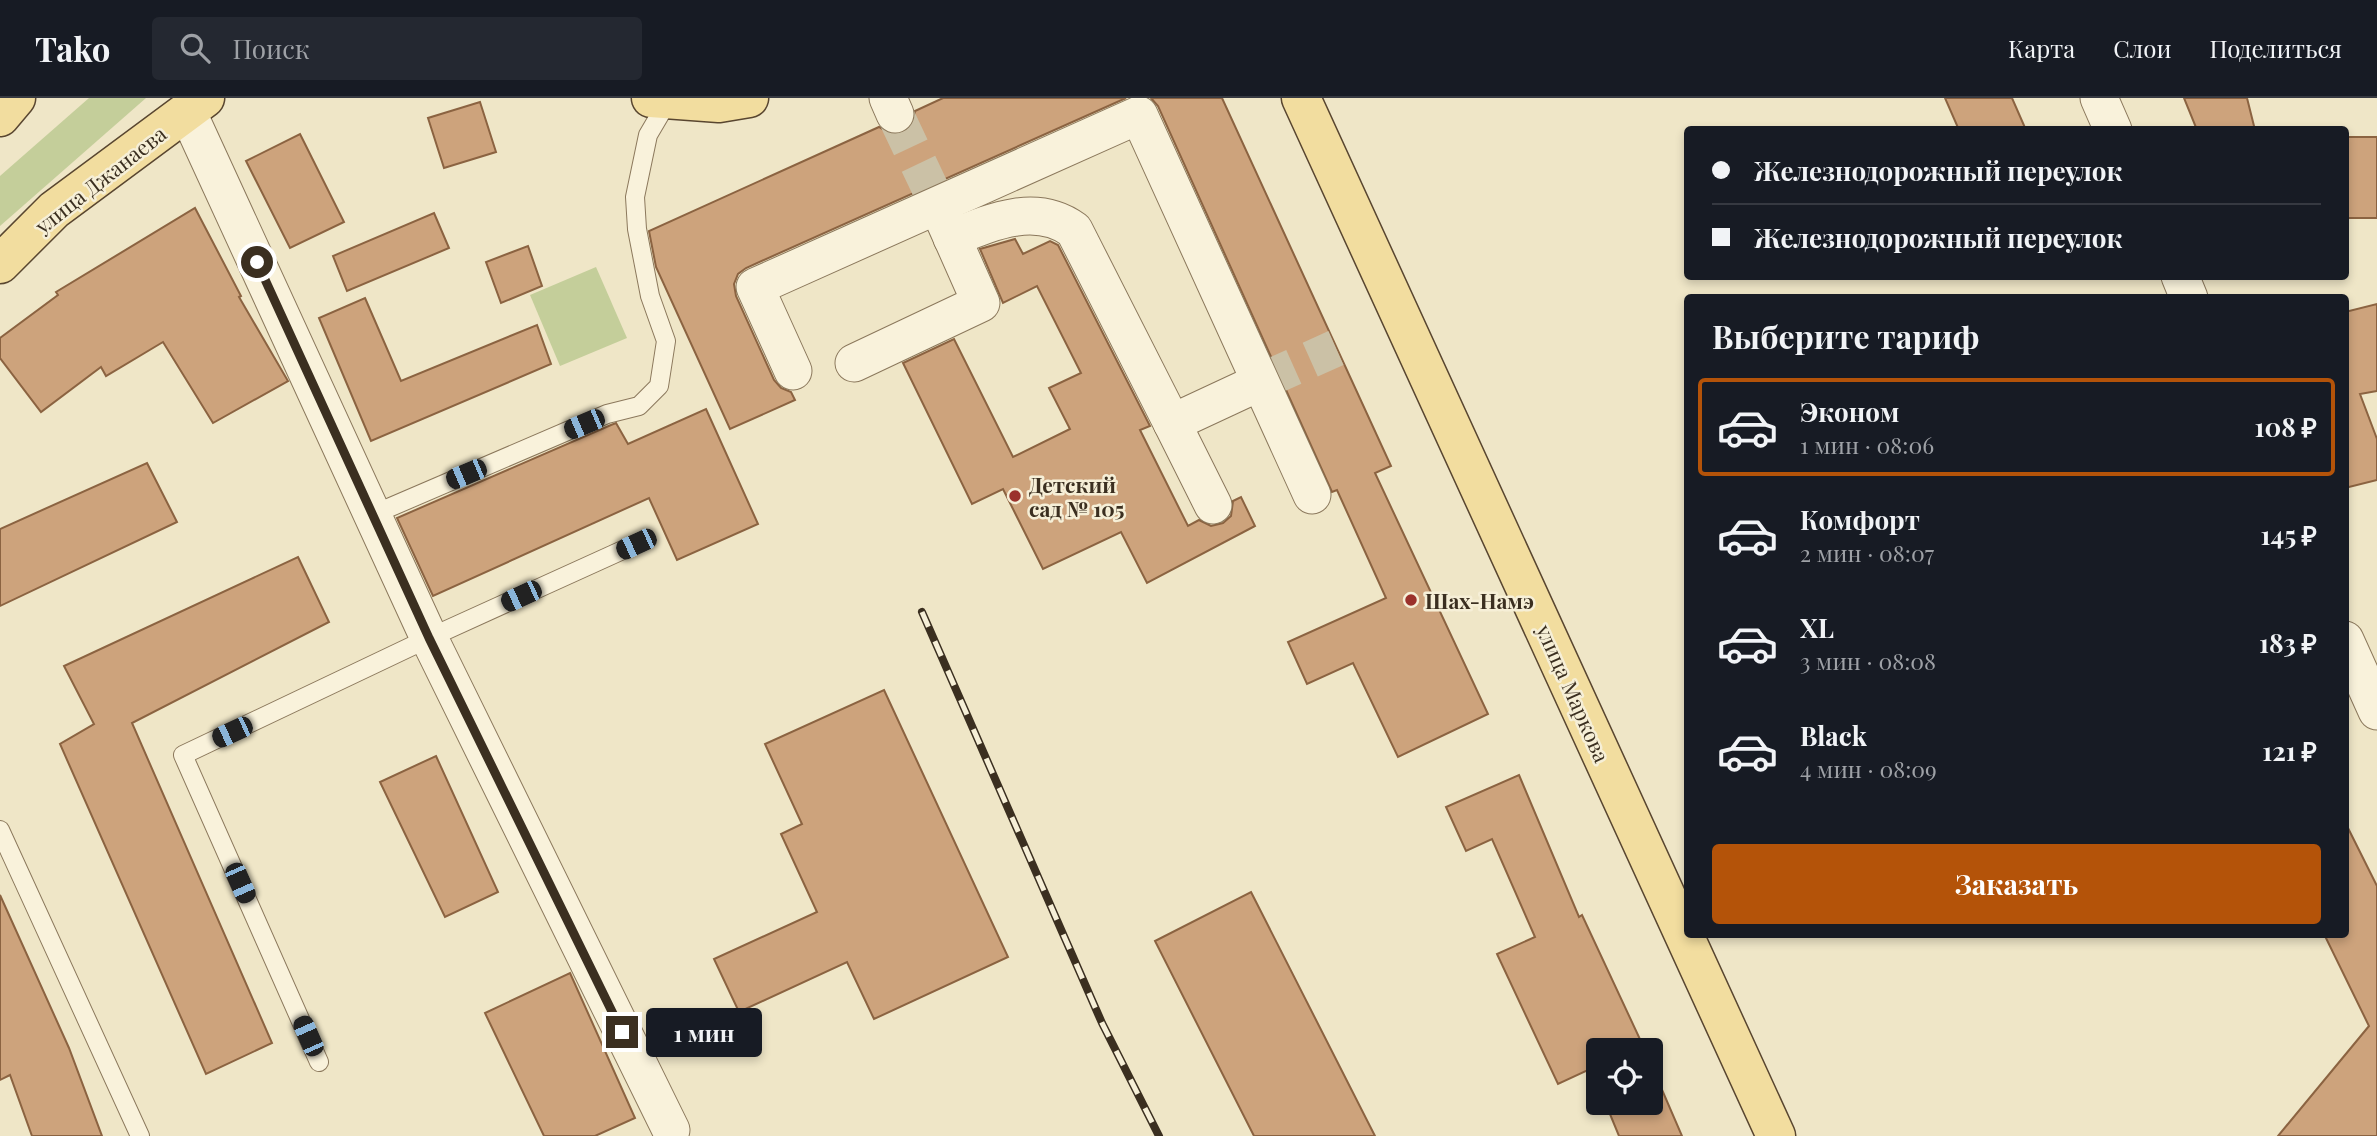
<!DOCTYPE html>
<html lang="ru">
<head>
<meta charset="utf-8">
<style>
	body { margin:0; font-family:"Playfair Display",serif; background:#242831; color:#f1f3f6; height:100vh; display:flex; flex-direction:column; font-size:26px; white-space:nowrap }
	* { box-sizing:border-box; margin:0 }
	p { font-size:23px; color:#9ea1a6 }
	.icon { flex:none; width:38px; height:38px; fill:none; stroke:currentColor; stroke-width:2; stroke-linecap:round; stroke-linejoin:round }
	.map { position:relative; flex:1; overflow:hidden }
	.panel { position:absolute; left:1684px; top:196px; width:665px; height:644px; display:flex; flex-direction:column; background:#171b24; border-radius:7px; box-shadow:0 4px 10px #0003 }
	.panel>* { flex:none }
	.top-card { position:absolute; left:1684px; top:28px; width:665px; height:154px; border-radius:7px; box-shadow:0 4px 10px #0003; display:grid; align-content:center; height:154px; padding:0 28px; background:#171b24 }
	.buttons { position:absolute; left:1586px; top:940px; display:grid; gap:14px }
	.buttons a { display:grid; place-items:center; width:77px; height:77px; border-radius:7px; background:#171b24; box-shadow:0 4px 10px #0003; font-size:35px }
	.end { position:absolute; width:32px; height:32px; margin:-16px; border:9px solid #3b2f20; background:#fff; box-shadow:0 0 0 4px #fff }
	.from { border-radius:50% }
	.bubble { position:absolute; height:49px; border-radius:7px; background:#171b24; box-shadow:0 4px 10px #0003; font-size:23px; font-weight:700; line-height:49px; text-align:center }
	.car { position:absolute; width:21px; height:42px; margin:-21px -10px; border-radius:9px; box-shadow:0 0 5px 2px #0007; background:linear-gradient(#222 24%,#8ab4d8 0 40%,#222 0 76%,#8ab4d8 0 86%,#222 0) }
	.top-card b { display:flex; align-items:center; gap:24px; height:66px; font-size:26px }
	.top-card b+b { border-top:2px solid #363941 }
	.top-card i { width:18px; height:18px; background:#f1f3f6 }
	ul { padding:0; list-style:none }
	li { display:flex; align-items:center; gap:21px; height:98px; margin:0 14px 10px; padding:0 14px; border:4px solid transparent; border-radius:7px }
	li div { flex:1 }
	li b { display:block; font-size:26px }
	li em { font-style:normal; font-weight:700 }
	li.active { border-color:#b45309 }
	li>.icon { width:63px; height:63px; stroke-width:1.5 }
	h2 { padding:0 28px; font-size:32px; line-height:84px }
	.primary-button { display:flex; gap:14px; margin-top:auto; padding:14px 28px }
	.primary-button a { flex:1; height:80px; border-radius:7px; background:#b45309; color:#fff; font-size:28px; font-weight:700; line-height:80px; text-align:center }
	header { display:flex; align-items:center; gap:42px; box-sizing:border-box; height:98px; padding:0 35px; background:#171b24; border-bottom:2px solid #363941 }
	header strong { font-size:33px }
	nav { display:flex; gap:38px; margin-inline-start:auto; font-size:24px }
	.search { width:490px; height:63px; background:#242831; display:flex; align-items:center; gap:18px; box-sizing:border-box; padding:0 24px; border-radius:7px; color:#9ea1a6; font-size:26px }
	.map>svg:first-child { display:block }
</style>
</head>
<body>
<header>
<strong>Tako</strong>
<div class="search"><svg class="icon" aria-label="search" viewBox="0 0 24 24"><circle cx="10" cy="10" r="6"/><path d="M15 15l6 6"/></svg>Поиск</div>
<nav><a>Карта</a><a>Слои</a><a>Поделиться</a></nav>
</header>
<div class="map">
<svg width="2377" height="1038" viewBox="0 0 2377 1038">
	<rect width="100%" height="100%" fill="#efe6c7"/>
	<g fill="#c4ce9a">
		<polygon points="89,0 146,0 0,128 0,78"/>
		<polygon points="596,169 627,240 560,268 530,197"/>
	</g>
	<g fill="#cda37c" stroke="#8b6341" stroke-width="2">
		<polygon points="943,0 1126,0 746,170 738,176 734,186 736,198 774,282 781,290 791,294 795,302 730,331 656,169 649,133 879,29 892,37 904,35 912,28 915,13"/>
		<polygon points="1151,0 1222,0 1391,368 1375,375 1488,616 1398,659 1353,565 1307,586 1288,544 1386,500 1337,392 1332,394 1158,8"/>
		<polygon points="1945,0 2012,0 2026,32 1959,32"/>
		<polygon points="2184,0 2247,0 2255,32 2197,32"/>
		<polygon points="480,4 496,54 444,70 428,20"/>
		<polygon points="300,36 344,124 290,150 246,63"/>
		<rect x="2345" y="39" width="32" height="81"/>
		<polygon points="195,110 241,198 239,199 288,283 213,325 163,244 106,278 101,269 41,314 0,260 0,240 58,197 56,194"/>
		<polygon points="434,115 449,150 347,193 333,158"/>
		<polygon points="1015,141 1023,156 1050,143 1058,147 1150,328 1140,332 1188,428 1199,422 1211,428 1223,425 1231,418 1233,403 1241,399 1255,428 1147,485 1121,434 1043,471 1003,391 972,406 903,265 954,241 1013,359 1070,331 1049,290 1081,275 1037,188 1003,205 980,151"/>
		<polygon points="528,148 542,188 501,205 486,164"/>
		<polygon points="365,200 401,283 537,227 551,266 371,343 319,220"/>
		<polygon points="2377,206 2377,293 2360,296 2377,341 2377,382 2345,390 2345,214"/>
		<polygon points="706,311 758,426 677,462 649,400 433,498 397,420 611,327 616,325 628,346"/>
		<polygon points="147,365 177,424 0,508 0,431"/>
		<polygon points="298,459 329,524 132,625 272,945 206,976 60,646 94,626 64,568"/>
		<polygon points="884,592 1008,859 874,921 847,864 739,914 714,861 817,814 781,736 802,726 765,646"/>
		<polygon points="436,658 498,794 445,819 380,684"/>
		<polygon points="1519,677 1579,819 1582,817 1645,952 1598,952 1598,988 1590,971 1558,986 1497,856 1535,839 1492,741 1466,753 1446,709"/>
		<polygon points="2345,724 2377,788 2377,1038 2278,1038 2369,928 2324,836 2345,836"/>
		<polygon points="1251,794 1375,1038 1254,1038 1155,843"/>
		<polygon points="0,797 69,950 102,1038 32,1038 10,977 0,982"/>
		<polygon points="570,875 635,1020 595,1038 544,1038 485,915"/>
		<polygon points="1650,964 1682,1038 1619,1038 1605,1004 1650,1004"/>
	</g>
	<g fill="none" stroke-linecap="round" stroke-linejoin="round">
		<g stroke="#cbc1a6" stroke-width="37" stroke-dasharray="37 18" stroke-linecap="butt">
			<polyline points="895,16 938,107"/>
			<polyline points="1260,284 1336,250"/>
		</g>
		<g stroke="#8b785c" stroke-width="20">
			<g id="service">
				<polyline points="372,417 607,316 639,308 659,288 666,243 650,198 637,131 635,99 648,37 668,3"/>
				<polyline points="0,732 140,1038"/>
				<polyline points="319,964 183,657 429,540 636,446"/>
			</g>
		</g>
		<g stroke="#8b785c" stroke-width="39">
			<g id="minor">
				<polyline points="888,0 895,16"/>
				<polyline points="2099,0 2113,32"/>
				<polyline points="187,13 429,540 671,1032"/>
				<path d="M952 140C991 124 1036 104 1074 132L1172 325 1260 284"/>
				<polyline points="2180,178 2189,200"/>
				<polyline points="854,265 981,205 942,117"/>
				<polyline points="793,273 755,189 1139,17 1312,397"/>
				<polyline points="1172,325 1213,407"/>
				<polyline points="2345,542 2377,613"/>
			</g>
		</g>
		<g stroke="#594630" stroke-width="41">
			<g id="primary">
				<polyline points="651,0 719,5 749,0"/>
				<polyline points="1301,0 1776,1038"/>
				<polyline points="0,19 16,0"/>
				<polyline points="0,166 54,112 205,0"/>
			</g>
		</g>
		<use href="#service" stroke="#f9f2db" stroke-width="18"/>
		<use href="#minor" stroke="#f9f2db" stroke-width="37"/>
		<use href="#primary" stroke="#f2dd9f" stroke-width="38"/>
		<g stroke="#3b2f20" stroke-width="8">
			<polyline id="rail" points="922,514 1102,925 1159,1038"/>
		</g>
		<use href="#rail" stroke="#f6efd7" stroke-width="5" stroke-dasharray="16" stroke-linecap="butt"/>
	</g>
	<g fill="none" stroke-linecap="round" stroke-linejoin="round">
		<polyline stroke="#3b2f20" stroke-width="9" points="257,164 429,540 622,934"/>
	</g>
	<g fill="#9b312b" stroke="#f6efd7" stroke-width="2.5">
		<circle cx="1015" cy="398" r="7"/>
		<circle cx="1411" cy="502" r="7"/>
	</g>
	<g text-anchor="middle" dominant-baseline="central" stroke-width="5" stroke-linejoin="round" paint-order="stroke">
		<g font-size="21" fill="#3b2f20" stroke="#f6efd7">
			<text transform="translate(100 81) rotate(-38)">улица Джанаева</text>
			<text transform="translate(1574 595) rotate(66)">улица Маркова</text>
		</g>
		<g font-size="21" font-weight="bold" fill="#3b2f20" stroke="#f6efd7" text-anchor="start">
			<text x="1029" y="386">Детский<tspan x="1029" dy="24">сад № 105</tspan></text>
			<text x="1425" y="502">Шах-Намэ</text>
		</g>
	</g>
</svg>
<div class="buttons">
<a><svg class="icon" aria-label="locate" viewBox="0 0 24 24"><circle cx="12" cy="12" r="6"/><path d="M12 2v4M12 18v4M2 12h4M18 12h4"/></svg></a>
</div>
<i class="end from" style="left:257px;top:164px"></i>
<i class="end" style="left:622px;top:934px"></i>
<div class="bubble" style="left:646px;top:910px;width:116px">1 мин</div>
<i class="car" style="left:584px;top:326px;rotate:247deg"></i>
<i class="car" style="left:466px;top:376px;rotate:247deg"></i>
<i class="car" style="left:636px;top:446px;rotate:245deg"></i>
<i class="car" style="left:521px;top:498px;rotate:245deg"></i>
<i class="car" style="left:232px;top:634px;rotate:245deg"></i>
<i class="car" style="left:240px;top:785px;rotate:156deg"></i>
<i class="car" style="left:308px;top:938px;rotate:336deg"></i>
<div class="top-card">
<b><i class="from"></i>Железнодорожный переулок</b>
<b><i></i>Железнодорожный переулок</b>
</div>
<section class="panel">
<h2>Выберите тариф</h2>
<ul>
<li class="active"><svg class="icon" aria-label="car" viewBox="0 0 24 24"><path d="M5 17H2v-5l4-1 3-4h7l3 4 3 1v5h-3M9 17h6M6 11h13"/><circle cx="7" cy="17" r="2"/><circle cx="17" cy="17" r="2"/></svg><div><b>Эконом</b><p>1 мин · 08:06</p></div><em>108 ₽</em></li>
<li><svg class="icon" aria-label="car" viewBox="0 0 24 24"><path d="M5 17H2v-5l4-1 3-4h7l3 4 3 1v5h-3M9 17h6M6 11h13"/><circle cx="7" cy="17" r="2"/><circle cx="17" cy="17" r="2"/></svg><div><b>Комфорт</b><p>2 мин · 08:07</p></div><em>145 ₽</em></li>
<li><svg class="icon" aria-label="car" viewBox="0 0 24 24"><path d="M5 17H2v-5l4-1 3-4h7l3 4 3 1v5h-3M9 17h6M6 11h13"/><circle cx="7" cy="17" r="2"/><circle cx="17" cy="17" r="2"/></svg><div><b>XL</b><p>3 мин · 08:08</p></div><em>183 ₽</em></li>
<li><svg class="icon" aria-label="car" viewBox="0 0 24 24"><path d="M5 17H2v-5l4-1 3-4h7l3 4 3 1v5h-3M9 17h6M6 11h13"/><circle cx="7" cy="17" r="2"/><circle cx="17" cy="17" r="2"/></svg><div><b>Black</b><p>4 мин · 08:09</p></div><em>121 ₽</em></li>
</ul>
<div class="primary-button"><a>Заказать</a></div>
</section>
</div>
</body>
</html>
